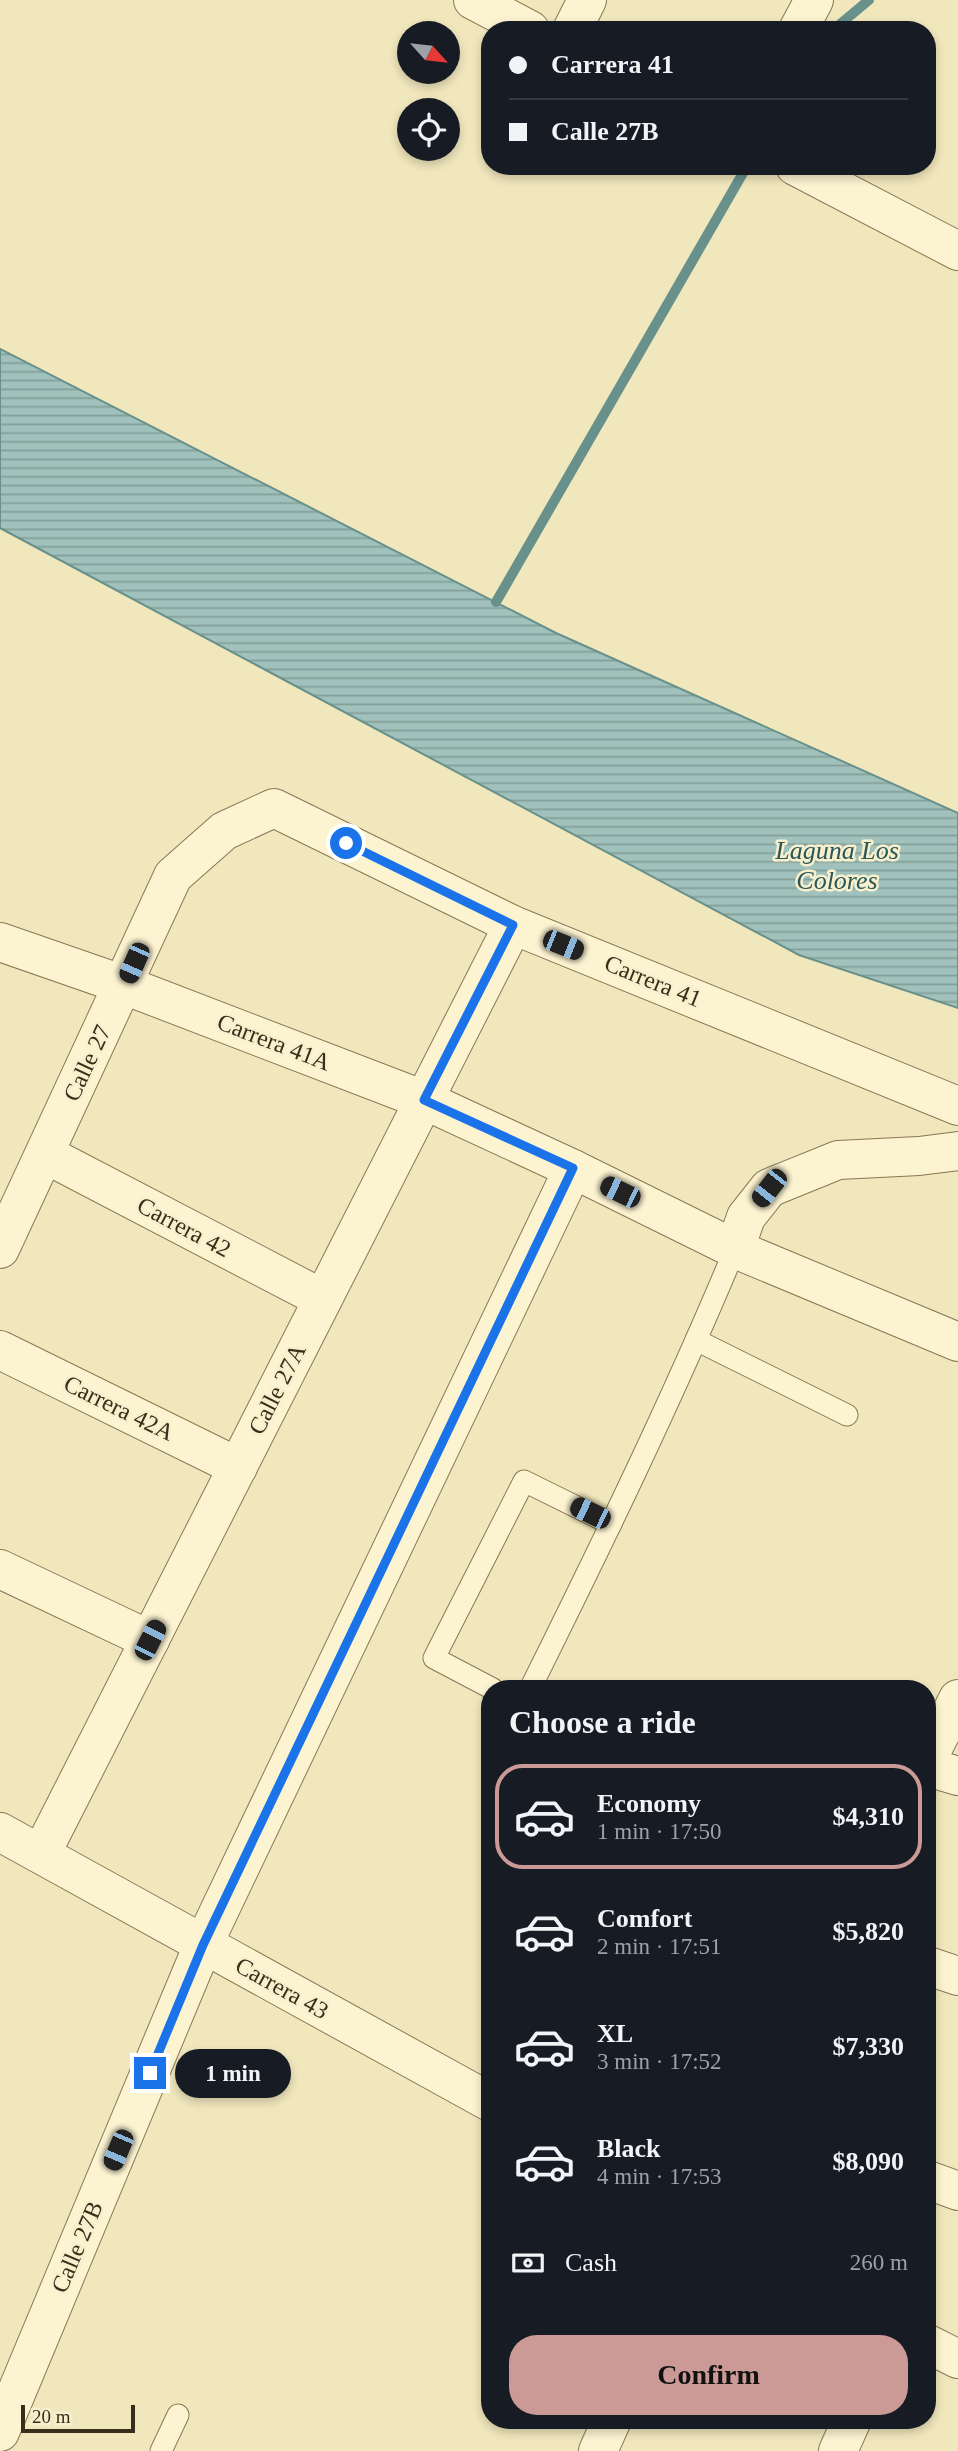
<!DOCTYPE html>
<html lang="en">
<head>
<meta charset="utf-8">
<style>
	body { margin:0; font-family:"Times New Roman",serif; background:#20242c; color:#f1f3f6; height:100vh; display:flex; flex-direction:column; font-size:26px; white-space:nowrap }
	* { box-sizing:border-box; margin:0 }
	p { font-size:23px; color:#9ea1a6 }
	.icon { flex:none; width:38px; height:38px; fill:none; stroke:currentColor; stroke-width:2; stroke-linecap:round; stroke-linejoin:round }
	.map { position:relative; flex:1; overflow:hidden }
	.sheet { position:absolute; left:481px; top:1680px; width:455px; height:749px; display:flex; flex-direction:column; background:#171b24; border-radius:28px; box-shadow:0 4px 10px #0003 }
	.sheet>* { flex:none }
	.top-card { position:absolute; left:481px; top:21px; width:455px; height:154px; border-radius:28px; box-shadow:0 4px 10px #0003; display:grid; align-content:center; height:154px; padding:0 28px; background:#171b24 }
	.needle { width:46px; rotate:117deg }
	.tools { position:absolute; left:397px; top:21px; display:grid; gap:14px }
	.tools a { display:grid; place-items:center; width:63px; height:63px; border-radius:50%; background:#171b24; box-shadow:0 4px 10px #0003; font-size:35px }
	.scale { position:absolute; left:21px; bottom:18px; width:114px; box-sizing:border-box; padding-left:7px; border:4px solid #392d1b; border-top:0; font-size:19px; line-height:24px; white-space:nowrap; color:#392d1b; -webkit-text-stroke:5px #f8f0cd; paint-order:stroke }
	.end { position:absolute; width:32px; height:32px; margin:-16px; border:9px solid #1a73e8; background:#fff; box-shadow:0 0 0 4px #fff }
	.from { border-radius:50% }
	.bubble { position:absolute; height:49px; border-radius:24px; background:#171b24; box-shadow:0 4px 10px #0003; font-size:23px; font-weight:700; line-height:49px; text-align:center }
	.car { position:absolute; width:21px; height:42px; margin:-21px -10px; border-radius:9px; box-shadow:0 0 5px 2px #0007; background:linear-gradient(#222 24%,#8ab4d8 0 40%,#222 0 76%,#8ab4d8 0 86%,#222 0) }
	.top-card b { display:flex; align-items:center; gap:24px; height:66px; font-size:26px }
	.top-card b+b { border-top:2px solid #363941 }
	.top-card i { width:18px; height:18px; background:#f1f3f6 }
	ul { padding:0; list-style:none }
	li { display:flex; align-items:center; gap:21px; height:105px; margin:0 14px 10px; padding:0 14px; border:4px solid transparent; border-radius:28px }
	li div { flex:1 }
	li b { display:block; font-size:26px }
	li em { font-style:normal; font-weight:700 }
	li.active { border-color:#cc9a96 }
	li>.icon { width:63px; height:63px; stroke-width:1.5 }
	h2 { padding:0 28px; font-size:32px; line-height:84px }
	.pay { display:flex; align-items:center; gap:18px; height:77px; padding:0 28px; font-size:26px }
	.pay p { margin-inline-start:auto }
	.button { display:flex; gap:14px; margin-top:auto; padding:14px 28px }
	.button a { flex:1; height:80px; border-radius:28px; background:#cc9a96; color:#111; font-size:28px; font-weight:700; line-height:80px; text-align:center }
	.map>svg:first-child { display:block }
</style>
</head>
<body>
<div class="map">
<svg width="958" height="2451" viewBox="0 0 958 2451">
	<defs>
		<pattern id="water-rules" width="6" height="5" patternUnits="userSpaceOnUse" patternTransform="scale(1.75)"><rect width="6" height="5" fill="#a1c2bc"/><path d="M0 2.5h6" fill="none" stroke="#849e98"/></pattern>
	</defs>
	<rect width="100%" height="100%" fill="#f1e7bd"/>
	<polygon fill="url(#water-rules)" stroke="#68918b" stroke-width="2" points="0,349 556,633 958,813 958,1008 799,955 0,528"/>
	<g fill="none" stroke-linecap="round" stroke-linejoin="round">
		<g stroke="#68918b" stroke-width="10">
			<polyline points="833,30 869,0"/>
			<polyline points="496,602 747,166"/>
		</g>
		<g stroke="#8b7755" stroke-width="23">
			<g id="lane">
				<polyline points="696,1340 847,1415"/>
				<polyline points="493,1689 434,1658 524,1481 611,1524"/>
				<path d="M530 1689C602 1544 673 1398 735 1249"/>
				<polyline points="161,2451 178,2415"/>
			</g>
		</g>
		<g stroke="#8b7755" stroke-width="40">
			<g id="street">
				<polyline points="473,0 530,30"/>
				<polyline points="572,30 587,0"/>
				<polyline points="798,30 814,0"/>
				<polyline points="795,166 958,251"/>
				<polyline points="0,942 124,985 424,1100 573,1169"/>
				<polyline points="45,1154 323,1299"/>
				<polyline points="0,1249 173,876 224,831 274,808 513,925 958,1106"/>
				<polyline points="735,1249 746,1217 769,1188 838,1160 919,1156 958,1151"/>
				<polyline points="0,1350 238,1467"/>
				<polyline points="0,1569 150,1640"/>
				<polyline points="928,1758 958,1699"/>
				<polyline points="928,1767 958,1776"/>
				<polyline points="0,1832 490,2102"/>
				<polyline points="41,1854 513,925"/>
				<polyline points="928,1966 958,1976"/>
				<polyline points="928,2180 958,2191"/>
				<polyline points="928,2344 958,2359"/>
				<polyline points="0,2432 203,1945 573,1169 735,1249 958,1342"/>
				<polyline points="598,2451 612,2420"/>
				<polyline points="838,2451 852,2420"/>
			</g>
		</g>
		<use href="#lane" stroke="#fcf3d1" stroke-width="21"/>
		<use href="#street" stroke="#fcf3d1" stroke-width="38"/>
	</g>
	<g fill="none" stroke-linecap="round" stroke-linejoin="round">
		<polyline stroke="#1a73e8" stroke-width="9" points="150,2073 203,1945 573,1168 424,1100 513,925 346,843"/>
	</g>
	<g text-anchor="middle" dominant-baseline="central" stroke-width="5" stroke-linejoin="round" paint-order="stroke">
		<g font-size="24" fill="#392d1b" stroke="#f8f0cd">
			<text transform="translate(653 981) rotate(22)">Carrera 41</text>
			<text transform="translate(274 1042) rotate(21)">Carrera 41A</text>
			<text transform="translate(87 1063) rotate(-65)">Calle 27</text>
			<text transform="translate(184 1227) rotate(28)">Carrera 42</text>
			<text transform="translate(277 1389) rotate(-63)">Calle 27A</text>
			<text transform="translate(119 1408) rotate(26)">Carrera 42A</text>
			<text transform="translate(282 1988) rotate(29)">Carrera 43</text>
			<text transform="translate(77 2247) rotate(-67)">Calle 27B</text>
		</g>
		<g font-size="26" font-style="italic" fill="#29585a" stroke="#f8f0cd">
			<text x="837" y="850">Laguna Los<tspan x="837" dy="30">Colores</tspan></text>
		</g>
	</g>
</svg>
<div class="tools">
<a><svg class="needle" viewBox="-14 -14 28 28"><path d="M0-13l5 13h-10z" fill="#e53935"/><path d="M0 13l5-13h-10z" fill="#9ea1a6"/></svg></a>
<a><svg class="icon" aria-label="locate" viewBox="0 0 24 24"><circle cx="12" cy="12" r="6"/><path d="M12 2v4M12 18v4M2 12h4M18 12h4"/></svg></a>
</div>
<div class="scale">20 m</div>
<i class="end from" style="left:346px;top:843px"></i>
<i class="end" style="left:150px;top:2073px"></i>
<div class="bubble" style="left:175px;top:2049px;width:116px">1 min</div>
<i class="car" style="left:563px;top:945px;rotate:112deg"></i>
<i class="car" style="left:134px;top:963px;rotate:204deg"></i>
<i class="car" style="left:769px;top:1188px;rotate:218deg"></i>
<i class="car" style="left:620px;top:1192px;rotate:296deg"></i>
<i class="car" style="left:590px;top:1513px;rotate:296deg"></i>
<i class="car" style="left:150px;top:1640px;rotate:27deg"></i>
<i class="car" style="left:118px;top:2150px;rotate:203deg"></i>
<div class="top-card">
<b><i class="from"></i>Carrera 41</b>
<b><i></i>Calle 27B</b>
</div>
<section class="sheet">
<h2>Choose a ride</h2>
<ul>
<li class="active"><svg class="icon" aria-label="car" viewBox="0 0 24 24"><path d="M5 17H2v-5l4-1 3-4h7l3 4 3 1v5h-3M9 17h6M6 11h13"/><circle cx="7" cy="17" r="2"/><circle cx="17" cy="17" r="2"/></svg><div><b>Economy</b><p>1 min · 17:50</p></div><em>$4,310</em></li>
<li><svg class="icon" aria-label="car" viewBox="0 0 24 24"><path d="M5 17H2v-5l4-1 3-4h7l3 4 3 1v5h-3M9 17h6M6 11h13"/><circle cx="7" cy="17" r="2"/><circle cx="17" cy="17" r="2"/></svg><div><b>Comfort</b><p>2 min · 17:51</p></div><em>$5,820</em></li>
<li><svg class="icon" aria-label="car" viewBox="0 0 24 24"><path d="M5 17H2v-5l4-1 3-4h7l3 4 3 1v5h-3M9 17h6M6 11h13"/><circle cx="7" cy="17" r="2"/><circle cx="17" cy="17" r="2"/></svg><div><b>XL</b><p>3 min · 17:52</p></div><em>$7,330</em></li>
<li><svg class="icon" aria-label="car" viewBox="0 0 24 24"><path d="M5 17H2v-5l4-1 3-4h7l3 4 3 1v5h-3M9 17h6M6 11h13"/><circle cx="7" cy="17" r="2"/><circle cx="17" cy="17" r="2"/></svg><div><b>Black</b><p>4 min · 17:53</p></div><em>$8,090</em></li>
</ul>
<div class="pay"><svg class="icon" aria-label="cash" viewBox="0 0 24 24"><path d="M3 7h18v10H3z"/><circle cx="12" cy="12" r="2"/></svg>Cash<p>260 m</p></div>
<div class="button"><a>Confirm</a></div>
</section>
</div>
</body>
</html>
